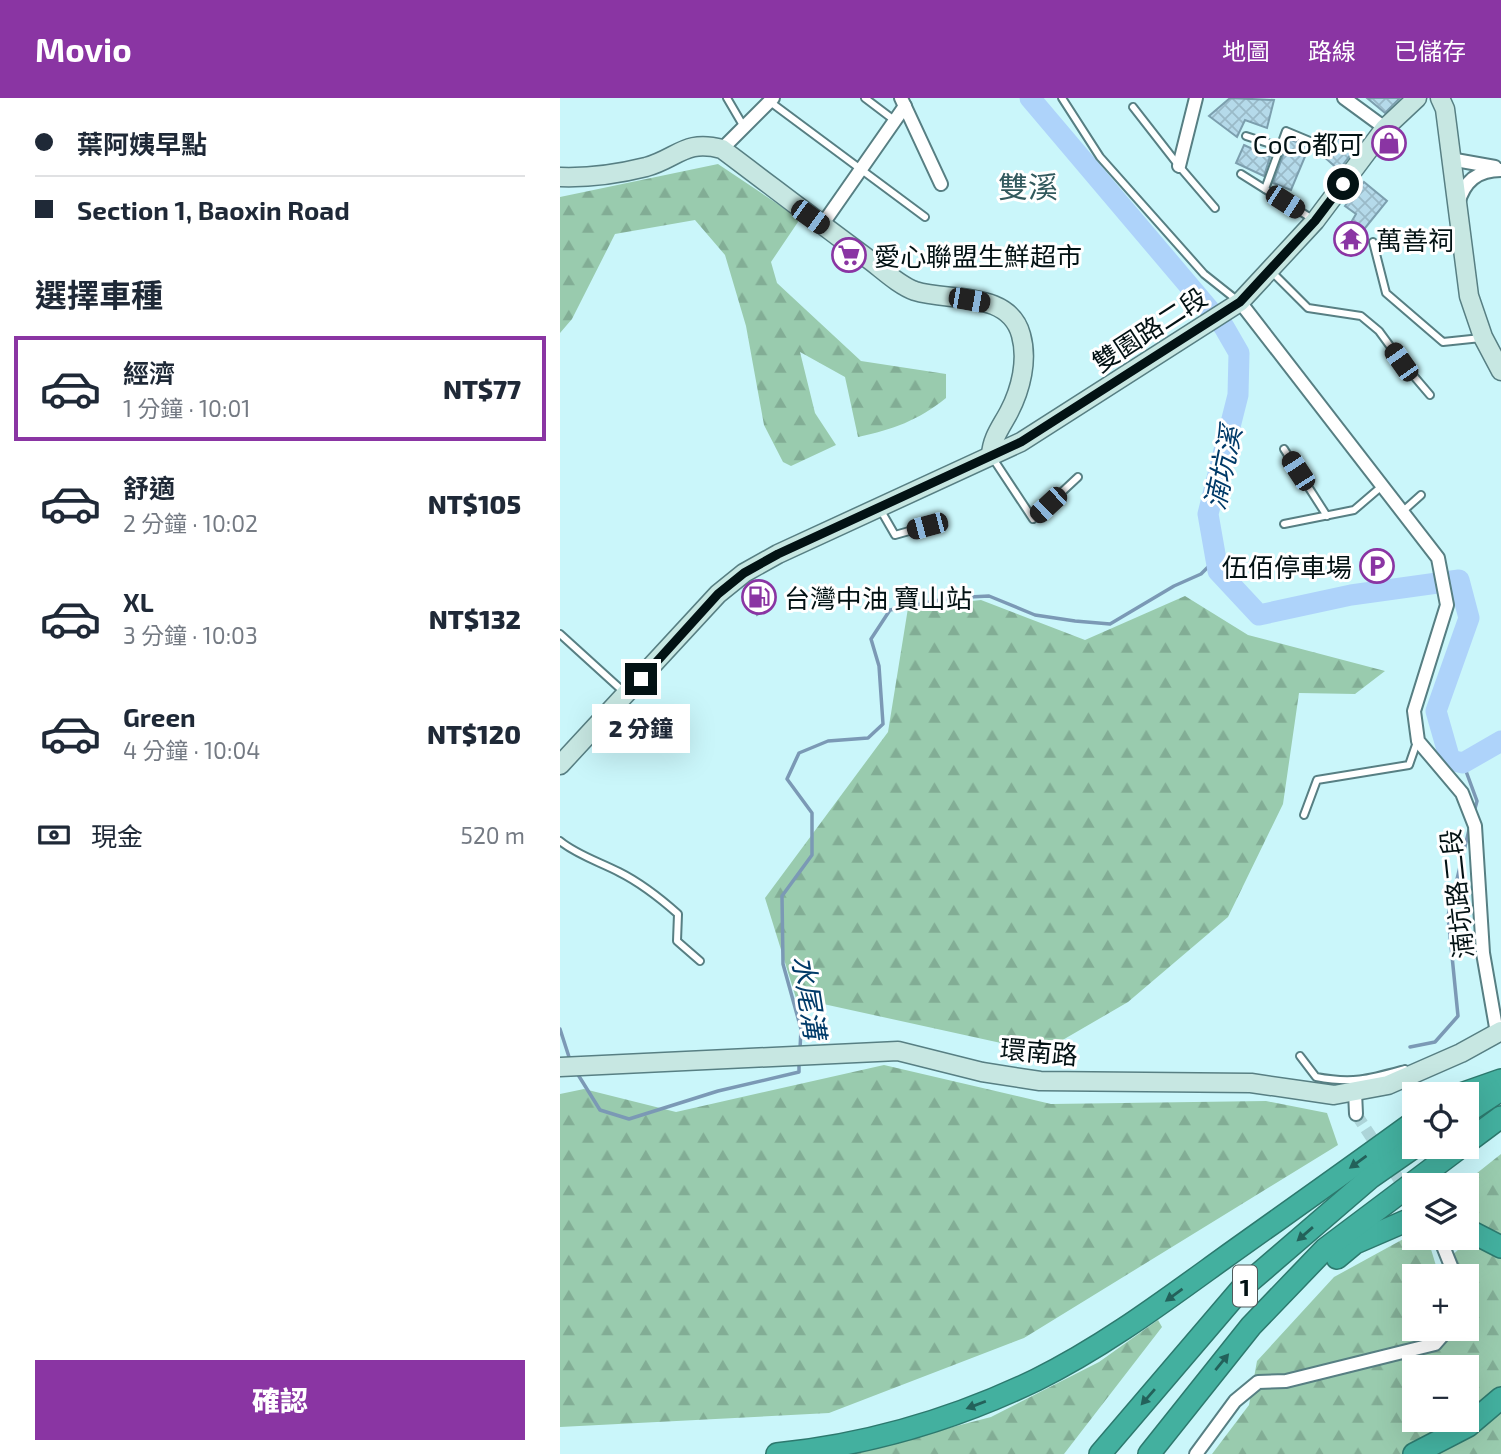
<!DOCTYPE html>
<html lang="zh-TW">
<head>
<meta charset="utf-8">
<style>
	body { margin:0; font-family:"Exo 2","Noto Sans TC",sans-serif; background:#f2f2f3; color:#1f2937; height:100vh; display:flex; flex-direction:column; font-size:26px; white-space:nowrap }
	* { box-sizing:border-box; margin:0 }
	p { font-size:23px; color:#747a83 }
	.icon { flex:none; width:38px; height:38px; fill:none; stroke:currentColor; stroke-width:2; stroke-linecap:round; stroke-linejoin:round }
	.map { position:relative; flex:1; overflow:hidden }
	.sheet { display:flex; flex-direction:column; background:#fff; width:560px }
	.sheet>* { flex:none }
	.top-card { display:grid; align-content:center; height:154px; padding:0 35px; background:#fff }
	.controls { position:absolute; left:842px; top:984px; display:grid; gap:14px }
	.controls a { display:grid; place-items:center; width:77px; height:77px; border-radius:0px; background:#fff; box-shadow:0 7px 28px #0002; font-size:35px }
	.end { position:absolute; width:32px; height:32px; margin:-16px; border:9px solid #031214; background:#fff; box-shadow:0 0 0 4px #fff }
	.from { border-radius:50% }
	.bubble { position:absolute; height:49px; border-radius:0px; background:#fff; box-shadow:0 7px 28px #0002; font-size:23px; font-weight:800; line-height:49px; text-align:center }
	.car { position:absolute; width:21px; height:42px; margin:-21px -10px; border-radius:9px; box-shadow:0 0 5px 2px #0007; background:linear-gradient(#222 24%,#8ab4d8 0 40%,#222 0 76%,#8ab4d8 0 86%,#222 0) }
	.top-card b { display:flex; align-items:center; gap:24px; height:66px; font-size:26px }
	.top-card b+b { border-top:2px solid #e0e1e3 }
	.top-card i { width:18px; height:18px; background:#1f2937 }
	ul { padding:0; list-style:none }
	li { display:flex; align-items:center; gap:21px; height:105px; margin:0 14px 10px; padding:0 21px; border:4px solid transparent; border-radius:0px }
	li div { flex:1 }
	li b { display:block; font-size:26px }
	li em { font-style:normal; font-weight:800 }
	li.current { border-color:#8a35a3 }
	li>.icon { width:63px; height:63px; stroke-width:1.5 }
	h2 { padding:0 35px; font-size:32px; line-height:84px }
	.pay { display:flex; align-items:center; gap:18px; height:77px; padding:0 35px; font-size:26px }
	.pay p { margin-inline-start:auto }
	.cta { display:flex; gap:14px; margin-top:auto; padding:14px 35px }
	.cta a { flex:1; height:80px; border-radius:0px; background:#8a35a3; color:#fff; font-size:28px; font-weight:800; line-height:80px; text-align:center }
	header { display:flex; align-items:center; gap:42px; box-sizing:border-box; height:98px; padding:0 35px; background:#8a35a3; color:#fff }
	header strong { font-size:33px }
	nav { display:flex; gap:38px; margin-inline-start:auto; font-size:24px }
	main { display:flex; flex:1; min-height:0 }
	.map>svg:first-child { display:block }
</style>
</head>
<body>
<header>
<strong>Movio</strong>
<nav><a>地圖</a><a>路線</a><a>已儲存</a></nav>
</header>
<main>
<section class="sheet">
<div class="top-card">
<b><i class="from"></i>葉阿姨早點</b>
<b><i></i>Section 1, Baoxin Road</b>
</div>
<h2>選擇車種</h2>
<ul>
<li class="current"><svg class="icon" aria-label="car" viewBox="0 0 24 24"><path d="M5 17H2v-5l4-1 3-4h7l3 4 3 1v5h-3M9 17h6M6 11h13"/><circle cx="7" cy="17" r="2"/><circle cx="17" cy="17" r="2"/></svg><div><b>經濟</b><p>1 分鐘 · 10:01</p></div><em>NT$77</em></li>
<li><svg class="icon" aria-label="car" viewBox="0 0 24 24"><path d="M5 17H2v-5l4-1 3-4h7l3 4 3 1v5h-3M9 17h6M6 11h13"/><circle cx="7" cy="17" r="2"/><circle cx="17" cy="17" r="2"/></svg><div><b>舒適</b><p>2 分鐘 · 10:02</p></div><em>NT$105</em></li>
<li><svg class="icon" aria-label="car" viewBox="0 0 24 24"><path d="M5 17H2v-5l4-1 3-4h7l3 4 3 1v5h-3M9 17h6M6 11h13"/><circle cx="7" cy="17" r="2"/><circle cx="17" cy="17" r="2"/></svg><div><b>XL</b><p>3 分鐘 · 10:03</p></div><em>NT$132</em></li>
<li><svg class="icon" aria-label="car" viewBox="0 0 24 24"><path d="M5 17H2v-5l4-1 3-4h7l3 4 3 1v5h-3M9 17h6M6 11h13"/><circle cx="7" cy="17" r="2"/><circle cx="17" cy="17" r="2"/></svg><div><b>Green</b><p>4 分鐘 · 10:04</p></div><em>NT$120</em></li>
</ul>
<div class="pay"><svg class="icon" aria-label="cash" viewBox="0 0 24 24"><path d="M3 7h18v10H3z"/><circle cx="12" cy="12" r="2"/></svg>現金<p>520 m</p></div>
<div class="cta"><a>確認</a></div>
</section>
<div class="map">
<svg width="941" height="1356" viewBox="0 0 941 1356">
	<defs>
		<pattern id="forest-firs" width="22" height="20" patternUnits="userSpaceOnUse" patternTransform="scale(1.75)"><rect width="22" height="20" fill="#99cbae"/><path d="M5 1l3.5 6h-7zM16 11l3.5 6h-7z" fill="#82ad95"/></pattern>
		<pattern id="building-cross-hatch" width="8" height="8" patternUnits="userSpaceOnUse" patternTransform="scale(1.75)"><rect width="8" height="8" fill="#b5daea"/><path d="M0 0l8 8M0 8l8-8" fill="none" stroke="#9abac8"/></pattern>
	</defs>
	<rect width="100%" height="100%" fill="#caf6fa"/>
	<g fill="url(#forest-firs)" fill-rule="evenodd">
		<path d="M158 66 240 121 211 164 217 185 301 263 386 276V300C357 323 334 331 298 339L285 279 240 254 255 315 276 347 231 368 223 364 204 327 186 228 165 157 135 122 55 136 12 221 0 235V99Z"/>
		<polygon points="625,498 688,537 825,573 795,596 739,595 723,706 668,819 568,904 482,954 236,900 205,800 328,634 348,510 421,502 525,542"/>
		<polygon points="324,967 491,1006 706,1003 767,1015 778,1047 464,1240 269,1315 0,1329 0,996 24,991 116,1014"/>
		<path d="M941 1056V1356H652L689 1307 697 1263 774 1179 847 1139 870 1148 877 1171 899 1151 896 1139H906V1087H902ZM854 1178H906V1230H854ZM854 1269H906V1321H854Z"/>
		<polygon points="598,1222 602,1229 504,1356 289,1356 431,1319 539,1264"/>
	</g>
	<g fill="none" stroke-linecap="round" stroke-linejoin="round">
		<g stroke="#7b99b5" stroke-width="3.5">
			<polyline points="903,665 917,703 914,714"/>
			<polyline points="0,931 10,962"/>
			<polyline points="850,949 875,944 898,918 888,818 910,728"/>
			<polyline points="240,951 241,931 223,866 222,798 252,757 252,715 227,681 239,655 268,643 308,640 323,626 319,568 311,541 330,512 390,500 429,498 475,517 515,523 550,526 614,488 641,476 656,461"/>
			<polyline points="17,975 40,1012 69,1021 158,993 239,974 239,962"/>
		</g>
		<polyline stroke="#aed3fa" stroke-width="21" points="470,0 664,229 679,255 678,297 648,416 658,473 699,517 791,497 899,482 909,520 876,613 890,662 903,665 941,643"/>
	</g>
	<g fill="url(#building-cross-hatch)" stroke="#7c9fae" stroke-width="2">
		<polygon points="670,0 714,2 707,30 685,22 677,39 649,18"/>
		<polygon points="807,0 840,0 825,15"/>
		<polygon points="782,36 797,48 779,72 763,58"/>
		<polygon points="729,41 749,49 731,92 713,85"/>
		<polygon points="684,47 710,59 704,78 676,65"/>
		<polygon points="804,84 827,103 801,135 803,136 793,153 779,145 796,116 785,108"/>
		<polygon points="202,483 214,506 197,517 184,491"/>
	</g>
	<g fill="none" stroke-linecap="round" stroke-linejoin="round">
		<polyline stroke="#acd4d8" stroke-width="12" stroke-dasharray="12 6" stroke-linecap="butt" points="796,1016 854,1104"/>
		<g stroke="#577f83" stroke-width="10">
			<g id="lane">
				<polyline points="167,0 184,29"/>
				<polyline points="305,0 334,22"/>
				<polyline points="502,0 540,59 644,176 678,203"/>
				<polyline points="209,3 365,119"/>
				<polyline points="573,9 619,68 655,110"/>
				<polyline points="686,38 720,49"/>
				<polyline points="681,76 754,122"/>
				<polyline points="705,91 726,33 750,43"/>
				<polyline points="813,144 826,195 883,244 921,240"/>
				<polyline points="711,173 748,210 801,218 819,233 841,263 870,297"/>
				<polyline points="724,351 767,418"/>
				<polyline points="432,359 473,421 518,379"/>
				<polyline points="320,411 335,437 367,428"/>
				<polyline points="842,414 861,397"/>
				<polyline points="724,426 794,412 822,388"/>
				<polyline points="0,536 65,595"/>
				<polyline points="744,717 757,682 849,667 857,644"/>
				<path d="M0 743C17 757 40 764 59 774 81 785 100 800 118 816L117 843 140 863"/>
				<path d="M740 958 756 979C793 986 809 981 845 971"/>
			</g>
		</g>
		<g stroke="#577f83" stroke-width="16">
			<g id="street">
				<polyline points="341,0 381,86"/>
				<polyline points="784,0 825,30"/>
				<polyline points="162,51 213,0"/>
				<polyline points="890,61 935,69"/>
				<polyline points="619,68 636,0"/>
				<path d="M898 106C904 83 918 72 941 72"/>
				<polyline points="262,127 345,8"/>
				<polyline points="680,204 878,460 887,507 854,613 858,643 902,695 915,728 923,855 937,935"/>
				<polyline points="795,994 796,1016"/>
				<polyline points="883,1148 895,1178"/>
				<polyline points="636,1356 675,1303 698,1284 726,1283 875,1246 889,1230"/>
			</g>
		</g>
		<g stroke="#577f83" stroke-width="21">
			<g id="secondary">
				<polyline points="880,0 885,11 909,198 923,239 941,273"/>
				<path d="M0 79C29 80 58 76 86 69 118 60 125 41 162 51 210 87 258 124 307 160 321 170 338 187 355 193 389 204 449 192 461 237 468 262 461 291 449 314 441 329 432 340 431 357"/>
				<polyline points="0,667 158,496 184,475 218,456 461,344 680,204 755,123 825,30 857,0"/>
				<polyline points="0,969 338,953 422,974 480,983 691,985 774,997 828,987 901,955 941,933"/>
			</g>
		</g>
		<g stroke="#2d796e" stroke-width="24">
			<g id="highway">
				<polyline points="901,996 941,982"/>
				<polyline points="906,1015 941,992"/>
				<polyline points="906,1045 941,1019"/>
				<polyline points="906,1131 941,1149"/>
				<polyline points="777,1160 795,1145 846,1123 854,1124"/>
				<path d="M217 1356C306 1347 395 1321 476 1282 543 1249 603 1204 664 1160 727 1115 791 1070 854 1024"/>
				<polyline points="540,1356 681,1191 810,1080 856,1048"/>
				<polyline points="589,1356 691,1228 765,1151 902,1048"/>
				<polyline points="854,1356 908,1328 941,1300"/>
			</g>
		</g>
		<use href="#lane" stroke="#fff" stroke-width="6"/>
		<use href="#street" stroke="#fff" stroke-width="12"/>
		<use href="#secondary" stroke="#c7e7e2" stroke-width="18"/>
		<use href="#highway" stroke="#43b09f" stroke-width="21"/>
	</g>
	<defs><path id="oneway-solid" d="M-6-.8H1V-3.2L6.5 0L1 3.2V.8H-6Z" transform="scale(1.75)"/></defs>
	<g fill="#23615a">
		<use href="#oneway-solid" transform="translate(798 1064) rotate(144)"/>
		<use href="#oneway-solid" transform="translate(745 1136) rotate(139)"/>
		<use href="#oneway-solid" transform="translate(614 1197) rotate(144)"/>
		<use href="#oneway-solid" transform="translate(662 1264) rotate(-51)"/>
		<use href="#oneway-solid" transform="translate(588 1299) rotate(131)"/>
		<use href="#oneway-solid" transform="translate(416 1307) rotate(159)"/>
	</g>
	<g fill="none" stroke-linecap="round" stroke-linejoin="round">
		<polyline stroke="#031214" stroke-width="9" points="81,581 158,496 184,475 218,456 461,344 680,204 755,123 783,86"/>
	</g>
	<defs>
		<g id="shop-ring" transform="scale(1.75)"><circle r="9.5" fill="#fff" stroke="#8a35a3" stroke-width="1.5"/><path d="M-5-2.5h2.3a2.7 3.5 0 0 1 5.4 0H5L5.5 6h-11ZM-1.5-2.5h3a1.5 2.3 0 0 0-3 0Z" fill="#8a35a3"/></g>
		<g id="temple-ring" transform="scale(1.75)"><circle r="9.5" fill="#fff" stroke="#8a35a3" stroke-width="1.5"/><path d="M0-6L5-2H3V0L6.5 2.5H4V6H1.5V3h-3V6H-4V2.5H-6.5L-3 0V-2H-5Z" fill="#8a35a3"/></g>
		<g id="supermarket-ring" transform="scale(1.75)"><circle r="9.5" fill="#fff" stroke="#8a35a3" stroke-width="1.5"/><path d="M-6-5.5h2.5l.6 2H6L4.5 2H-2.5L-4.4-4H-6ZM-1.5 3.2a1.3 1.3 0 1 0 .1 0ZM3 3.2a1.3 1.3 0 1 0 .1 0Z" fill="#8a35a3"/></g>
		<g id="parking-ring" transform="scale(1.75)"><circle r="9.5" fill="#fff" stroke="#8a35a3" stroke-width="1.5"/><path d="M-3.5-5.5H1a3.5 3.5 0 0 1 0 7H-1V5.5H-3.5ZM-1-3.4V-.6H.8a1.4 1.4 0 0 0 0-2.8Z" fill="#8a35a3"/></g>
		<g id="fuel-ring" transform="scale(1.75)"><circle r="9.5" fill="#fff" stroke="#8a35a3" stroke-width="1.5"/><path d="M-5.5-6h7V0h2V4h1.3V-2.5L3-4.5l.8-.8L6-3V5H2.5V1h-1V6h-7ZM-4.2-4.7v3.2H.2V-4.7Z" fill="#8a35a3"/></g>
	</defs>
	<g fill-rule="evenodd">
		<use href="#shop-ring" x="829" y="45"/>
		<use href="#temple-ring" x="791" y="141"/>
		<use href="#supermarket-ring" x="289" y="157"/>
		<use href="#parking-ring" x="817" y="468"/>
		<use href="#fuel-ring" x="199" y="499"/>
	</g>
	<g text-anchor="middle" dominant-baseline="central" stroke-width="6" stroke-linejoin="round" paint-order="stroke">
		<rect fill="#fff" stroke="#4f595a" stroke-width="2" x="673" y="1167.5" width="24" height="41" rx="5"/>
		<g font-size="24" font-weight="bold" fill="#031214">
			<text x="685" y="1188">1</text>
		</g>
		<g font-size="26" fill="#031214" stroke="#fff" text-anchor="start">
			<text x="804" y="45" text-anchor="end">CoCo都可</text>
			<text x="816" y="141">萬善祠</text>
			<text x="314" y="157">愛心聯盟生鮮超市</text>
			<text x="792" y="468" text-anchor="end">伍佰停車場</text>
			<text x="224" y="499">台灣中油 寶山站</text>
		</g>
		<g font-size="26" fill="#031214" stroke="#fff">
			<text transform="translate(589 231) rotate(-33)">雙園路二段</text>
			<text transform="translate(896 796) rotate(-96)">湳坑路二段</text>
			<text transform="translate(479 953) rotate(5)">環南路</text>
		</g>
		<g font-size="28" font-style="italic" fill="#003a68" stroke="#fff">
			<text transform="translate(662 370) rotate(-78)">湳坑溪</text>
			<text transform="translate(250 899) rotate(81)">水尾溝</text>
		</g>
		<g font-size="30" fill="#32595d" stroke="#fff">
			<text x="468" y="88">雙溪</text>
		</g>
	</g>
</svg>
<div class="controls">
<a><svg class="icon" aria-label="locate" viewBox="0 0 24 24"><circle cx="12" cy="12" r="6"/><path d="M12 2v4M12 18v4M2 12h4M18 12h4"/></svg></a>
<a><svg class="icon" aria-label="layers" viewBox="0 0 24 24"><path d="M12 4l9 5-9 5-9-5zM3 14l9 5 9-5"/></svg></a>
<a>+</a>
<a>−</a>
</div>
<i class="end from" style="left:783px;top:86px"></i>
<i class="end" style="left:81px;top:581px"></i>
<div class="bubble" style="left:32px;top:606px;width:98px">2 分鐘</div>
<i class="car" style="left:725px;top:104px;rotate:123deg"></i>
<i class="car" style="left:250px;top:119px;rotate:126deg"></i>
<i class="car" style="left:409px;top:202px;rotate:100deg"></i>
<i class="car" style="left:841px;top:264px;rotate:325deg"></i>
<i class="car" style="left:738px;top:373px;rotate:327deg"></i>
<i class="car" style="left:488px;top:407px;rotate:227deg"></i>
<i class="car" style="left:367px;top:428px;rotate:255deg"></i>
</div>
</main>
</body>
</html>
